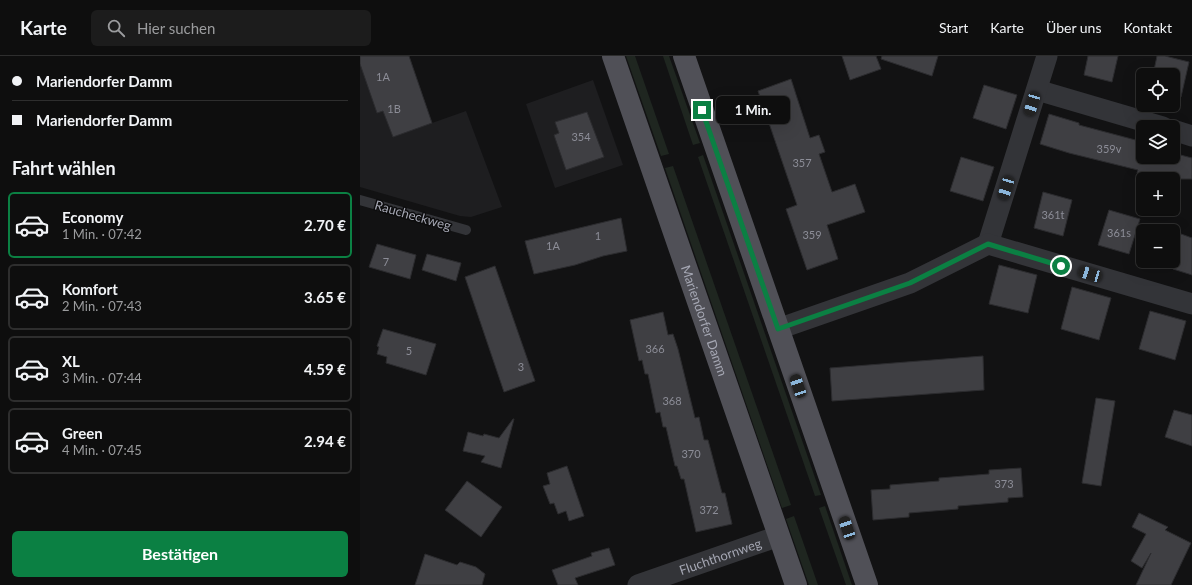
<!DOCTYPE html>
<html lang="de">
<head>
<meta charset="utf-8">
<style>
	body { margin:0; font-family:Lato,sans-serif; background:#1c1c1c; color:#f1f3f6; height:100vh; display:flex; flex-direction:column; font-size:15px; white-space:nowrap }
	* { box-sizing:border-box; margin:0 }
	p { font-size:13px; color:#9b9c9e }
	.icon { flex:none; width:22px; height:22px; fill:none; stroke:currentColor; stroke-width:2; stroke-linecap:round; stroke-linejoin:round }
	.map { position:relative; flex:1; overflow:hidden }
	.details { display:flex; flex-direction:column; background:#0e0e0e; width:360px }
	.details>* { flex:none }
	.top-card { display:grid; align-content:center; height:88px; padding:0 12px; background:#0e0e0e }
	.fabs { position:absolute; left:776px; top:12px; display:grid; gap:8px }
	.fabs a { display:grid; place-items:center; width:44px; height:44px; border-radius:6px; background:#0e0e0e; box-shadow:0 4px 16px #0002,0 0 0 1px #2e2e2e; font-size:20px }
	.end { position:absolute; width:18px; height:18px; margin:-9px; border:5px solid #0b8043; background:#fff; box-shadow:0 0 0 2px #fff }
	.from { border-radius:50% }
	.bubble { position:absolute; height:28px; border-radius:6px; background:#0e0e0e; box-shadow:0 4px 16px #0002,0 0 0 1px #2e2e2e; font-size:13px; font-weight:700; line-height:28px; text-align:center }
	.car { position:absolute; width:12px; height:24px; margin:-12px -6px; border-radius:5px; box-shadow:0 0 3px 1px #0007; background:linear-gradient(#222 24%,#8ab4d8 0 40%,#222 0 76%,#8ab4d8 0 86%,#222 0) }
	.top-card b { display:flex; align-items:center; gap:14px; height:38px; font-size:15px }
	.top-card b+b { border-top:1px solid #2e2e2e }
	.top-card i { width:10px; height:10px; background:#f1f3f6 }
	ul { padding:0; list-style:none }
	li { display:flex; align-items:center; gap:12px; height:66px; margin:0 8px 6px; padding:0 4px; border:2px solid #2e2e2e; border-radius:6px }
	li div { flex:1 }
	li b { display:block; font-size:15px }
	li em { font-style:normal; font-weight:700 }
	li.current { border-color:#0b8043 }
	li>.icon { width:36px; height:36px; stroke-width:1.5 }
	h2 { padding:0 12px; font-size:18px; line-height:48px }
	.cta { display:flex; gap:8px; margin-top:auto; padding:8px 12px }
	.cta a { flex:1; height:46px; border-radius:6px; background:#0b8043; color:#fff; font-size:16px; font-weight:700; line-height:46px; text-align:center }
	header { display:flex; align-items:center; gap:24px; box-sizing:border-box; height:56px; padding:0 20px; background:#0e0e0e; border-bottom:1px solid #2e2e2e }
	header strong { font-size:19px }
	nav { display:flex; gap:22px; margin-inline-start:auto; font-size:14px }
	.search { width:280px; height:36px; background:#1c1c1c; display:flex; align-items:center; gap:10px; box-sizing:border-box; padding:0 14px; border-radius:6px; color:#9b9c9e; font-size:15px }
	main { display:flex; flex:1; min-height:0 }
	.map>svg:first-child { display:block }
</style>
</head>
<body>
<header>
<strong>Karte</strong>
<div class="search"><svg class="icon" aria-label="search" viewBox="0 0 24 24"><circle cx="10" cy="10" r="6"/><path d="M15 15l6 6"/></svg>Hier suchen</div>
<nav><a>Start</a><a>Karte</a><a>Über uns</a><a>Kontakt</a></nav>
</header>
<main>
<section class="details">
<div class="top-card">
<b><i class="from"></i>Mariendorfer Damm</b>
<b><i></i>Mariendorfer Damm</b>
</div>
<h2>Fahrt wählen</h2>
<ul>
<li class="current"><svg class="icon" aria-label="car" viewBox="0 0 24 24"><path d="M5 17H2v-5l4-1 3-4h7l3 4 3 1v5h-3M9 17h6M6 11h13"/><circle cx="7" cy="17" r="2"/><circle cx="17" cy="17" r="2"/></svg><div><b>Economy</b><p>1 Min. · 07:42</p></div><em>2.70 €</em></li>
<li><svg class="icon" aria-label="car" viewBox="0 0 24 24"><path d="M5 17H2v-5l4-1 3-4h7l3 4 3 1v5h-3M9 17h6M6 11h13"/><circle cx="7" cy="17" r="2"/><circle cx="17" cy="17" r="2"/></svg><div><b>Komfort</b><p>2 Min. · 07:43</p></div><em>3.65 €</em></li>
<li><svg class="icon" aria-label="car" viewBox="0 0 24 24"><path d="M5 17H2v-5l4-1 3-4h7l3 4 3 1v5h-3M9 17h6M6 11h13"/><circle cx="7" cy="17" r="2"/><circle cx="17" cy="17" r="2"/></svg><div><b>XL</b><p>3 Min. · 07:44</p></div><em>4.59 €</em></li>
<li><svg class="icon" aria-label="car" viewBox="0 0 24 24"><path d="M5 17H2v-5l4-1 3-4h7l3 4 3 1v5h-3M9 17h6M6 11h13"/><circle cx="7" cy="17" r="2"/><circle cx="17" cy="17" r="2"/></svg><div><b>Green</b><p>4 Min. · 07:45</p></div><em>2.94 €</em></li>
</ul>
<div class="cta"><a>Bestätigen</a></div>
</section>
<div class="map">
<svg width="832" height="529" viewBox="0 0 832 529">
	<rect width="100%" height="100%" fill="#121213"/>
	<g fill="#1e1e20">
		<polygon points="0,0 49,0 72,67 106,55 142,151 111,161 100,160 0,131"/>
		<polygon points="233,24 263,109 195,132 166,48"/>
	</g>
	<g fill="#1f2620">
		<polygon points="266,0 275,0 309,98 301,100"/>
		<polygon points="303,0 309,0 340,87 333,89"/>
		<polygon points="343,99 461,439 455,440 338,101"/>
		<polygon points="313,110 431,449 422,452 305,112"/>
		<polygon points="465,450 492,529 486,529 459,452"/>
		<polygon points="434,460 458,529 449,529 426,463"/>
	</g>
	<g fill="#3f3f43" stroke="#2c2c2f">
		<polygon points="0,0 49,0 72,67 33,81 23,55 17,57 0,8"/>
		<polygon points="482,0 516,0 521,13 490,24"/>
		<polygon points="522,0 578,0 572,20 521,3"/>
		<polygon points="728,0 758,0 752,26 724,19"/>
		<polygon points="797,0 805,0 829,6 821,41 813,39 813,19 793,19"/>
		<polygon points="431,23 450,82 459,79 465,96 459,98 472,136 495,128 505,156 467,169 478,203 447,214 426,153 437,149 398,35"/>
		<polygon points="624,29 657,39 646,73 613,62"/>
		<polygon points="227,56 244,101 206,114 194,79 199,77 195,66"/>
		<polygon points="689,58 719,67 719,69 783,86 783,101 813,101 813,97 832,102 832,123 797,123 777,117 778,114 709,97 680,88"/>
		<polygon points="601,101 634,111 623,145 590,135"/>
		<polygon points="683,136 712,144 703,180 674,172"/>
		<polygon points="749,154 780,163 769,198 738,189"/>
		<polygon points="261,162 267,195 243,200 215,209 174,218 165,185"/>
		<polygon points="813,175 832,182 832,219 813,213"/>
		<polygon points="17,188 56,199 50,223 9,211"/>
		<polygon points="67,198 101,207 96,225 62,214"/>
		<polygon points="639,209 677,219 668,257 629,248"/>
		<polygon points="135,210 175,325 144,336 105,221"/>
		<polygon points="712,231 751,242 739,284 701,273"/>
		<polygon points="790,255 826,265 815,304 779,293"/>
		<polygon points="303,256 308,279 313,278 318,293 335,362 339,361 344,384 348,384 362,437 365,437 372,468 336,476 324,423 321,423 317,410 315,410 306,371 303,371 300,356 296,357 288,318 285,318 282,304 279,305 270,264"/>
		<polygon points="23,273 76,288 66,319 26,307 27,301 17,298 19,291 17,290"/>
		<polygon points="623,300 624,334 472,345 470,312"/>
		<polygon points="736,342 755,345 741,430 722,427"/>
		<polygon points="814,354 832,359 832,390 805,381"/>
		<polygon points="153,363 154,363 141,412 121,406 125,400 103,395 108,376 123,380 124,378 139,382"/>
		<polygon points="207,410 224,460 209,465 206,455 198,458 194,447 190,448 183,430 190,428 187,417"/>
		<polygon points="661,412 663,441 648,442 648,446 598,450 598,453 549,457 549,461 513,464 511,434 530,433 530,429 579,425 579,422 629,418 629,414"/>
		<polygon points="107,425 142,451 121,481 85,454"/>
		<polygon points="779,457 808,471 805,474 831,487 811,529 776,529 791,497 782,512 771,505 786,478 772,471"/>
		<polygon points="249,492 255,509 215,522 218,529 198,529 192,514 232,500 231,497"/>
		<polygon points="65,498 97,509 100,506 116,511 125,518 122,529 55,529"/>
	</g>
	<g fill="none" stroke-linecap="round" stroke-linejoin="round">
		<polyline stroke="#333438" stroke-width="10" points="0,144 106,174"/>
		<g stroke="#333438" stroke-width="21">
			<polyline points="677,34 803,71"/>
			<polyline points="813,74 832,80"/>
			<polyline points="628,188 687,0"/>
			<polyline points="418,273 550,227 628,188 832,248"/>
			<path id="s1" d="M278 529 419 480"/>
		</g>
		<g stroke="#505057" stroke-width="22">
			<path id="s2" d="M253 0 436 529"/>
			<polyline points="324,0 507,529"/>
		</g>
	</g>
	<g fill="none" stroke-linecap="round" stroke-linejoin="round">
		<polyline stroke="#0b8043" stroke-width="5" points="342,54 418,273 550,227 628,188 701,210"/>
	</g>
	<g text-anchor="middle" dominant-baseline="central" stroke-width="3" stroke-linejoin="round" paint-order="stroke">
		<g font-size="11" fill="#8c8d97">
			<text x="23" y="20">1A</text>
			<text x="34" y="52">1B</text>
			<text x="221" y="80">354</text>
			<text x="749" y="92">359v</text>
			<text x="442" y="106">357</text>
			<text x="693" y="158">361t</text>
			<text x="759" y="176">361s</text>
			<text x="452" y="178">359</text>
			<text x="238" y="179">1</text>
			<text x="193" y="189">1A</text>
			<text x="26" y="205">7</text>
			<text x="295" y="292">366</text>
			<text x="49" y="294">5</text>
			<text x="161" y="310">3</text>
			<text x="312" y="344">368</text>
			<text x="331" y="397">370</text>
			<text x="644" y="427">373</text>
			<text x="349" y="453">372</text>
		</g>
		<g font-size="13" fill="#a5a7b3" stroke="#0d0d0e">
			<text transform="translate(53 159) rotate(16)">Raucheckweg</text>
			<text stroke="none"><textPath href="#s2" startOffset="280">Mariendorfer Damm</textPath></text>
			<text stroke="none"><textPath href="#s1" startOffset="87">Fluchthornweg</textPath></text>
		</g>
	</g>
</svg>
<div class="fabs">
<a><svg class="icon" aria-label="locate" viewBox="0 0 24 24"><circle cx="12" cy="12" r="6"/><path d="M12 2v4M12 18v4M2 12h4M18 12h4"/></svg></a>
<a><svg class="icon" aria-label="layers" viewBox="0 0 24 24"><path d="M12 4l9 5-9 5-9-5zM3 14l9 5 9-5"/></svg></a>
<a>+</a>
<a>−</a>
</div>
<i class="end from" style="left:701px;top:210px"></i>
<i class="end" style="left:342px;top:54px"></i>
<div class="bubble" style="left:356px;top:40px;width:74px">1 Min.</div>
<i class="car" style="left:672px;top:48px;rotate:197deg"></i>
<i class="car" style="left:646px;top:132px;rotate:197deg"></i>
<i class="car" style="left:730px;top:218px;rotate:287deg"></i>
<i class="car" style="left:438px;top:330px;rotate:341deg"></i>
<i class="car" style="left:487px;top:472px;rotate:341deg"></i>
</div>
</main>
</body>
</html>
